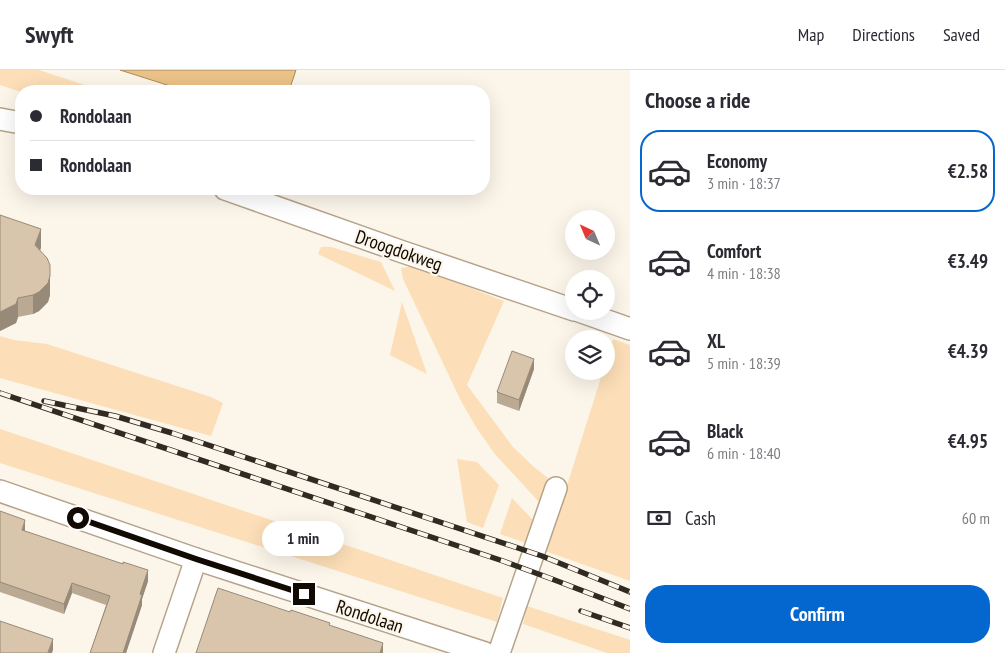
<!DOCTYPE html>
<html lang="en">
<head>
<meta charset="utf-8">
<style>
	body { margin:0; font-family:"PT Sans Narrow",sans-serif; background:#f7f7f7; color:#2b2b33; height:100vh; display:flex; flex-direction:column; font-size:19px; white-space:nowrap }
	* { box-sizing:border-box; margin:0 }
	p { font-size:16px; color:#7c7c81 }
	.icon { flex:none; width:28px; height:28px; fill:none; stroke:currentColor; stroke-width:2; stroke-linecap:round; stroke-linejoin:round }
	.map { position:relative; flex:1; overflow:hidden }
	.panel { display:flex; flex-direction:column; background:#fff; width:375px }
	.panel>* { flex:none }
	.hud { position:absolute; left:15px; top:15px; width:475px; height:110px; border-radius:20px; box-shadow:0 5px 20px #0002; display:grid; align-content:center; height:110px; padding:0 15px; background:#fff }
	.needle { width:32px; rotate:316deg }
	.buttons { position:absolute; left:565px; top:140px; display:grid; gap:10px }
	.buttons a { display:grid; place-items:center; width:50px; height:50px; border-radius:50%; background:#fff; box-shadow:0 5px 20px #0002; font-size:25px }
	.end { position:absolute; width:22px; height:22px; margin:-11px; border:6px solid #100a03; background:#fff; box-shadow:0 0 0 2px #fff }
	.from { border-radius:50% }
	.bubble { position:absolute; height:35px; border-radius:18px; background:#fff; box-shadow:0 5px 20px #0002; font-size:16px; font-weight:700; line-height:35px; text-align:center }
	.hud b { display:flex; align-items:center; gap:18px; height:48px; font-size:19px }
	.hud b+b { border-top:1px solid #e1e1e2 }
	.hud i { width:12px; height:12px; background:#2b2b33 }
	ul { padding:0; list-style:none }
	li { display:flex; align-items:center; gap:15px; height:82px; margin:0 10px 8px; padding:0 5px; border:2px solid transparent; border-radius:20px }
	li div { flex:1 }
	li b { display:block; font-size:19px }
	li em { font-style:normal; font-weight:700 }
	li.active { border-color:#0467cf }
	li>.icon { width:45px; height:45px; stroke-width:1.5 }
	h2 { padding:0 15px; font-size:22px; line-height:60px }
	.pay { display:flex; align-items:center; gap:12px; height:55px; padding:0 15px; font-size:19px }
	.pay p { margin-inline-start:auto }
	.button { display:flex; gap:10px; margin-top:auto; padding:10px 15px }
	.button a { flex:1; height:58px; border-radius:20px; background:#0467cf; color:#fff; font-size:20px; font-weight:700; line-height:58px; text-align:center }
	header { display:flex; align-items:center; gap:30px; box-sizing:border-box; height:70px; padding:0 25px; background:#fff; border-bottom:1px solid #e1e1e2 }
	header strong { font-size:24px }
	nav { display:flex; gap:28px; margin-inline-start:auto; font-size:18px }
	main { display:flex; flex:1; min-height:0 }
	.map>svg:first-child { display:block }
</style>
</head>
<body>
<header>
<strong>Swyft</strong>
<nav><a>Map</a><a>Directions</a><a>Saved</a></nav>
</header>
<main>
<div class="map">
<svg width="630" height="583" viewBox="0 0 630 583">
	<rect width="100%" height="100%" fill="#fcf5ea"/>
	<g fill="#fcdfb8">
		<polygon points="0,0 39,0 103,21 21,22 0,15"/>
		<polygon points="321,177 331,177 381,192 395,221 318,184"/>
		<polygon points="414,196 504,231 467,315 513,377 534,397 548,408 539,432 494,383 476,357 461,331 403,209 401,198"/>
		<polygon points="402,232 427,304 390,285"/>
		<polygon points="0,266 14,270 47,274 211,327 223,333 211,366 0,308"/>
		<polygon points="613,269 630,275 630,511 545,481 565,422 603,301 606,301 606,291"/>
		<polygon points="0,359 503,528 497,552 0,393"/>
		<polygon points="457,389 477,392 499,415 483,458 467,452"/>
		<polygon points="512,428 536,453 528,474 500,464"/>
		<polygon points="527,536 630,570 630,583 607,583 523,554"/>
	</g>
	<polygon fill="#ebc287" stroke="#a98b5f" points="120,0 296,0 289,21 186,21"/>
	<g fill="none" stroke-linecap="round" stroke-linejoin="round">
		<g stroke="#b5a38a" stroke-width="24">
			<g id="minor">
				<polyline points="0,49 21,53"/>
				<polyline points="225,119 400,181 574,240"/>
				<polyline points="579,241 630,259"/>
				<polyline points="0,421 196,489 485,583"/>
				<polyline points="164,583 196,489"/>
				<polyline points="499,583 556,418"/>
			</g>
		</g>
		<use href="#minor" stroke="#fff" stroke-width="21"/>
		<g stroke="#302a22" stroke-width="5.5">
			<g id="rail">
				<polyline points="0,323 503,491 552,509 630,539"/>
				<polyline points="44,331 115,346 172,363 542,486 630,522"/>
				<polyline points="581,541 630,558"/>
			</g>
		</g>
		<use href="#rail" stroke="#fcf5ea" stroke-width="4" stroke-dasharray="11" stroke-linecap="butt"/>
	</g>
	<g fill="#baa993">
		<polygon points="41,178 40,180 50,225 48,232 39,241 33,244 18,247 16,253 0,261"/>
		<polygon points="534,299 519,341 497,333 497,322"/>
		<polygon points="0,441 25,460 25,461 148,511 142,529 142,535 126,583 90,583 106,535 72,523 64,544 0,522"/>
	</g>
	<g fill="#978a78">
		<polygon points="41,159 41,178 35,194 35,175"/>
		<polygon points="50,206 50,225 48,232 39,241 33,244 33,225"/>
		<polygon points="18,228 18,247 16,253 0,261 0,242"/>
		<polygon points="534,289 534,299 519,341 519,330"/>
		<polygon points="25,450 25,460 22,471 22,460"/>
		<polygon points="148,500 148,511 142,529 142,535 126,583 123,583 140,524"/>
		<polygon points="72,513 72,523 64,544 64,534"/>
		<polygon points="53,569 53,580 52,583 48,583"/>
		<polygon points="383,573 383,583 380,583"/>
	</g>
	<g fill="#d8c5ab" stroke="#978a78">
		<polygon points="0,145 41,159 35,175 47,188 50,195 50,206 48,213 39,222 33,225 18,228 16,234 0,242"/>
		<polygon points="512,281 534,289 519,330 497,322"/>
		<polygon points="0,441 25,450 22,460 123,494 123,492 148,500 140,524 142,525 123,583 90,583 110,526 72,513 64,534 0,512"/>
		<polygon points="218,518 290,542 291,540 330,553 329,555 383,573 380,583 196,583"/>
		<polygon points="0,551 53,569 48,582 50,583 0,583"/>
	</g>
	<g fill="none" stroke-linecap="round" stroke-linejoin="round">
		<polyline stroke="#100a03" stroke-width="6" points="78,448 196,489 304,524"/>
	</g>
	<g text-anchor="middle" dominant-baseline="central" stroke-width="4.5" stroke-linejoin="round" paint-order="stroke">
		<g font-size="19" fill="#100a03" stroke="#fcf5ea">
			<text transform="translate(399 180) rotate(19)">Droogdokweg</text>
			<text transform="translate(370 546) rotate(18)">Rondolaan</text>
		</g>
	</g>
</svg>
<div class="buttons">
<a><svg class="needle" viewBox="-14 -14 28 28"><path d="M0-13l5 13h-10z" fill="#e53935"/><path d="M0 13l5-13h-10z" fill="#7c7c81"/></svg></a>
<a><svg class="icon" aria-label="locate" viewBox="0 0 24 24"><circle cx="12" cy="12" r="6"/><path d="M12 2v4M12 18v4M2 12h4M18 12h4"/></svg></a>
<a><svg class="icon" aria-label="layers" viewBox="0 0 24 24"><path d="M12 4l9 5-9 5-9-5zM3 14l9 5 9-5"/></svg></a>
</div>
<i class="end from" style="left:78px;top:448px"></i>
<i class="end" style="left:304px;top:524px"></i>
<div class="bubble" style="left:262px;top:451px;width:82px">1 min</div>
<div class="hud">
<b><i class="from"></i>Rondolaan</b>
<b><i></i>Rondolaan</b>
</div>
</div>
<section class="panel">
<h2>Choose a ride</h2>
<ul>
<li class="active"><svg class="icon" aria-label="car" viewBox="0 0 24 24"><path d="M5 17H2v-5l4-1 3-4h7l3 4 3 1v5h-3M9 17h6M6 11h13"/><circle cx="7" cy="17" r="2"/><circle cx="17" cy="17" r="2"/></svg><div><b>Economy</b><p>3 min · 18:37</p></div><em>€2.58</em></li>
<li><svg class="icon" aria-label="car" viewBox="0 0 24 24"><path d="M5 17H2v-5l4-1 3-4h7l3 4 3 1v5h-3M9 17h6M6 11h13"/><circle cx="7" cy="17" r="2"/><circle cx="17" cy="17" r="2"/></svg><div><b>Comfort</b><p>4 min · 18:38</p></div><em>€3.49</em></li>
<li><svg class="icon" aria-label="car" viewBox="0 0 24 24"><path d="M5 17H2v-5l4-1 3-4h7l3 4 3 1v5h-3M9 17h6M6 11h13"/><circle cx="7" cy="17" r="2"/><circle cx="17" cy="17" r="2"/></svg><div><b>XL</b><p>5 min · 18:39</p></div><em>€4.39</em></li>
<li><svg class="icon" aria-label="car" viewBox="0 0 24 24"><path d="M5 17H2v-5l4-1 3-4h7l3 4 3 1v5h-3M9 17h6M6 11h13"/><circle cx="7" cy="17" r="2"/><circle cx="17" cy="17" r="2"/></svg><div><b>Black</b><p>6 min · 18:40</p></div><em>€4.95</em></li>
</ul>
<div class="pay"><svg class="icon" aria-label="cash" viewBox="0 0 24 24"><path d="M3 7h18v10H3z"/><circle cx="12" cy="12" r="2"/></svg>Cash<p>60 m</p></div>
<div class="button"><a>Confirm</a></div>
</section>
</main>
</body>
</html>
